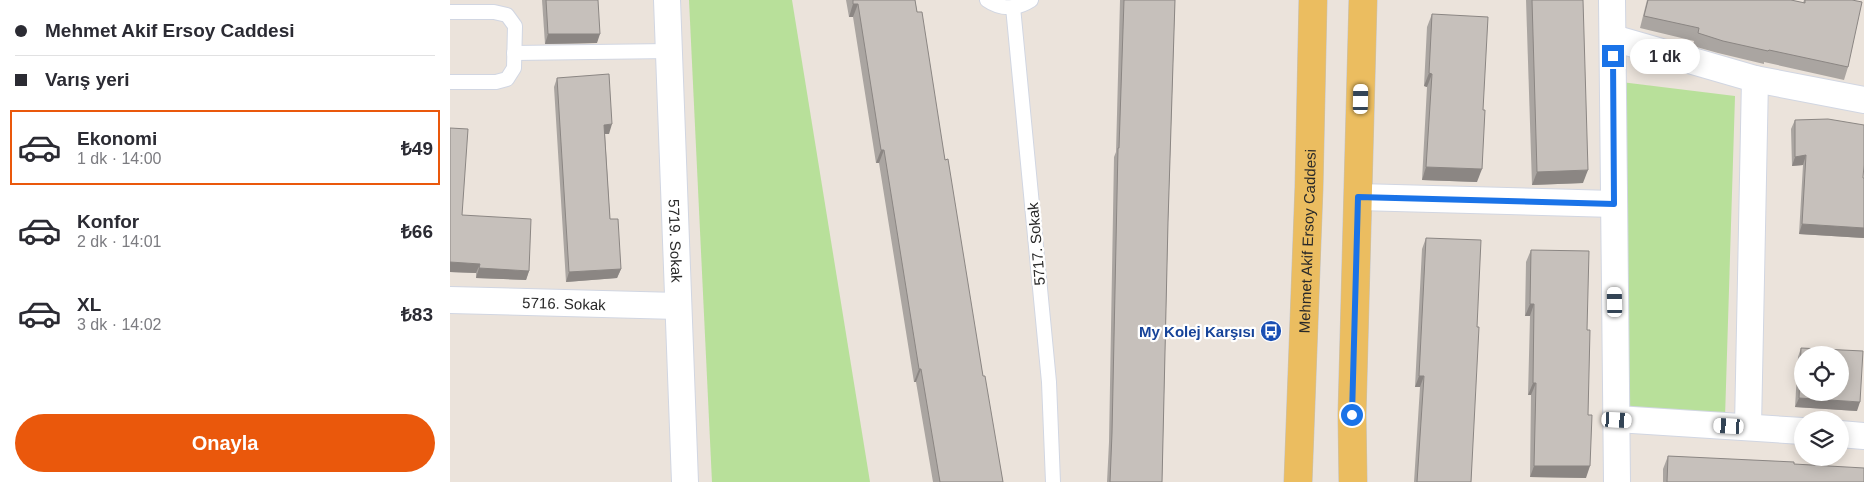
<!DOCTYPE html>
<html lang="tr">
<head>
<meta charset="utf-8">
<style>
	body { margin:0; font-family:Helvetica,sans-serif; background:#f7f7f7; color:#2b2b33; height:100vh; display:flex; flex-direction:column; font-size:19px; white-space:nowrap }
	* { box-sizing:border-box; margin:0 }
	p { font-size:16px; color:#7c7c81 }
	.icon { flex:none; width:28px; height:28px; fill:none; stroke:currentColor; stroke-width:2; stroke-linecap:round; stroke-linejoin:round }
	.map { position:relative; flex:1; overflow:hidden }
	.panel { display:flex; flex-direction:column; background:#fff; width:450px }
	.panel>* { flex:none }
	.guide { display:grid; align-content:center; height:110px; padding:0 15px; background:#fff }
	.fabs { position:absolute; left:1344px; top:346px; display:grid; gap:10px }
	.fabs a { display:grid; place-items:center; width:55px; height:55px; border-radius:50%; background:#fff; box-shadow:0 2px 12px #0003; font-size:25px }
	.end { position:absolute; width:22px; height:22px; margin:-11px; border:6px solid #1a73e8; background:#fff; box-shadow:0 0 0 2px #fff }
	.from { border-radius:50% }
	.bubble { position:absolute; height:35px; border-radius:18px; background:#fff; box-shadow:0 2px 12px #0003; font-size:16px; font-weight:800; line-height:35px; text-align:center }
	.car { position:absolute; width:15px; height:30px; margin:-15px -8px; border-radius:6px; box-shadow:0 0 4px 1px #0007; background:linear-gradient(#fff 24%,#345 0 40%,#fff 0 76%,#345 0 86%,#fff 0) }
	.guide b { display:flex; align-items:center; gap:18px; height:48px; font-size:19px }
	.guide b+b { border-top:1px solid #e1e1e2 }
	.guide i { width:12px; height:12px; background:#2b2b33 }
	ul { padding:0; list-style:none }
	li { display:flex; align-items:center; gap:15px; height:75px; margin:0 10px 8px; padding:0 5px; border:2px solid transparent; border-radius:0px }
	li div { flex:1 }
	li b { display:block; font-size:19px }
	li em { font-style:normal; font-weight:800 }
	li.selected { border-color:#ea580c }
	li>.icon { width:45px; height:45px; stroke-width:1.5 }
	.primary-button { display:flex; gap:10px; margin-top:auto; padding:10px 15px }
	.primary-button a { flex:1; height:58px; border-radius:30px; background:#ea580c; color:#fff; font-size:20px; font-weight:800; line-height:58px; text-align:center }
	main { display:flex; flex:1; min-height:0 }
	.map>svg:first-child { display:block }
</style>
</head>
<body>
<main>
<section class="panel">
<div class="guide">
<b><i class="from"></i>Mehmet Akif Ersoy Caddesi</b>
<b><i></i>Varış yeri</b>
</div>
<ul>
<li class="selected"><svg class="icon" aria-label="car" viewBox="0 0 24 24"><path d="M5 17H2v-5l4-1 3-4h7l3 4 3 1v5h-3M9 17h6M6 11h13"/><circle cx="7" cy="17" r="2"/><circle cx="17" cy="17" r="2"/></svg><div><b>Ekonomi</b><p>1 dk · 14:00</p></div><em>₺49</em></li>
<li><svg class="icon" aria-label="car" viewBox="0 0 24 24"><path d="M5 17H2v-5l4-1 3-4h7l3 4 3 1v5h-3M9 17h6M6 11h13"/><circle cx="7" cy="17" r="2"/><circle cx="17" cy="17" r="2"/></svg><div><b>Konfor</b><p>2 dk · 14:01</p></div><em>₺66</em></li>
<li><svg class="icon" aria-label="car" viewBox="0 0 24 24"><path d="M5 17H2v-5l4-1 3-4h7l3 4 3 1v5h-3M9 17h6M6 11h13"/><circle cx="7" cy="17" r="2"/><circle cx="17" cy="17" r="2"/></svg><div><b>XL</b><p>3 dk · 14:02</p></div><em>₺83</em></li>
</ul>
<div class="primary-button"><a>Onayla</a></div>
</section>
<div class="map">
<svg width="1414" height="482" viewBox="0 0 1414 482">
	<rect width="100%" height="100%" fill="#ebe3db"/>
	<g fill="#b8e09a">
		<polygon points="239,0 342,0 420,482 262,482"/>
		<polygon points="1171,82 1285,96 1275,418 1177,416"/>
	</g>
	<g fill="none" stroke-linecap="round" stroke-linejoin="round">
		<g stroke="#d1d6e2" stroke-width="16">
			<g id="lane">
				<path d="M537 0C551 10 567 9 581 0"/>
				<polyline points="563,7 599,382 603,482"/>
				<polyline points="0,12 44,12 57,15 65,26 64,68 57,79 46,82 0,82"/>
				<polyline points="64,53 220,51"/>
			</g>
		</g>
		<g stroke="#d1d6e2" stroke-width="28">
			<g id="street">
				<path id="s1" d="M217 0 235 482"/>
				<polyline points="1162,0 1167,482"/>
				<polyline points="1163,38 1305,79 1414,100"/>
				<polyline points="908,197 1164,204"/>
				<path id="s2" d="M0 300 228 306"/>
				<polyline points="1167,419 1352,431"/>
				<polyline points="1298,427 1305,79"/>
				<polyline points="1390,434 1414,436"/>
			</g>
		</g>
		<g stroke="#c3c3c3" stroke-width="29">
			<g id="primary">
				<path id="s3" d="M848 482 859 187 863 0"/>
				<polyline points="903,482 902,415 913,0"/>
			</g>
		</g>
		<use href="#lane" stroke="#fff" stroke-width="14"/>
		<use href="#street" stroke="#fff" stroke-width="26"/>
		<use href="#primary" stroke="#ebbd60" stroke-width="28"/>
	</g>
	<g fill="#aaa5a1">
		<polygon points="92,0 148,0 147,43 95,44"/>
		<polygon points="396,0 465,0 495,160 533,376 553,482 483,482 466,382 464,382 429,163 426,163 403,17 399,17"/>
		<polygon points="670,0 725,0 718,222 712,482 657,482 659,442 664,157 666,152"/>
		<polygon points="1076,0 1133,0 1133,183 1082,185"/>
		<polygon points="1197,0 1341,0 1353,3 1354,0 1402,0 1398,67 1394,80 1314,62 1314,64 1268,53 1243,46 1244,41 1190,28"/>
		<polygon points="982,14 1027,182 972,180 977,87 974,86 977,27"/>
		<polygon points="107,78 159,134 155,134 160,219 171,269 167,278 116,282 104,87"/>
		<polygon points="1345,120 1413,178 1414,178 1414,238 1349,234 1353,165 1342,166 1341,129"/>
		<polygon points="0,128 12,215 79,271 76,280 26,278 26,273 0,272"/>
		<polygon points="976,238 1027,327 1021,482 964,482 970,387 965,387 972,249"/>
		<polygon points="1081,250 1136,478 1080,477 1081,395 1078,395 1080,316 1075,316 1076,262"/>
		<polygon points="1351,348 1407,411 1345,407 1348,357"/>
		<polygon points="1218,456 1344,464 1414,482 1213,482 1213,469"/>
	</g>
	<g fill="#8b8683">
		<polygon points="403,4 408,4 403,17 399,17"/>
		<polygon points="98,34 150,34 147,43 95,44"/>
		<polygon points="979,73 982,74 977,87 974,86"/>
		<polygon points="162,124 159,134 151,134 154,125"/>
		<polygon points="431,150 434,150 429,163 426,163"/>
		<polygon points="1356,155 1353,165 1342,166 1345,157"/>
		<polygon points="976,167 1032,169 1027,182 972,180"/>
		<polygon points="1138,170 1133,183 1082,185 1087,172"/>
		<polygon points="1352,224 1414,228 1414,238 1349,234"/>
		<polygon points="0,262 30,264 26,273 0,272"/>
		<polygon points="29,268 79,271 76,280 26,278"/>
		<polygon points="171,269 167,278 116,282 119,272"/>
		<polygon points="1080,304 1084,304 1080,316 1075,316"/>
		<polygon points="469,369 471,369 466,382 464,382"/>
		<polygon points="969,376 974,376 970,387 965,387"/>
		<polygon points="1083,383 1086,383 1081,395 1078,395"/>
		<polygon points="1349,398 1410,402 1407,411 1345,407"/>
		<polygon points="1084,466 1140,466 1136,478 1080,477"/>
	</g>
	<g fill="#c6c0bb" stroke="#8b8683" fill-rule="evenodd">
		<polygon points="96,0 148,0 150,34 98,34"/>
		<polygon points="403,0 465,0 467,12 472,12 495,160 498,159 533,376 535,376 553,482 490,482 471,369 469,369 434,150 431,150 408,4 403,4"/>
		<polygon points="674,0 725,0 718,222 712,482 660,482 662,433 668,148 669,148"/>
		<polygon points="1082,0 1133,0 1138,170 1087,172"/>
		<polygon points="1198,0 1341,0 1355,3 1355,0 1402,0 1412,2 1398,67 1319,50 1318,51 1273,41 1248,33 1249,28 1194,16"/>
		<polygon points="982,14 1038,17 1033,110 1035,110 1032,169 976,167 982,74 979,73"/>
		<polygon points="159,74 162,124 154,125 160,219 168,219 171,269 119,272 107,78"/>
		<polygon points="1378,119 1414,125 1414,165 1413,178 1414,178 1414,228 1352,224 1356,155 1345,157 1345,120"/>
		<polygon points="0,128 18,129 12,215 81,219 79,271 29,268 30,264 0,262"/>
		<polygon points="976,238 1031,240 1027,327 1029,327 1021,482 967,482 974,376 969,376"/>
		<polygon points="1081,250 1139,251 1137,330 1140,330 1138,415 1142,415 1140,466 1084,466 1086,383 1083,383 1084,304 1080,304"/>
		<path d="M1351 348 1413 351 1410 402 1349 398ZM1352 355H1390V392H1352Z"/>
		<polygon points="1218,456 1344,462 1344,464 1414,468 1414,482 1217,482"/>
	</g>
	<g fill="none" stroke-linecap="round" stroke-linejoin="round">
		<polyline stroke="#1a73e8" stroke-width="6" points="902,415 908,197 1164,204 1163,56"/>
	</g>
	<defs>
		<g id="bus-disc" transform="scale(1.125)"><circle r="9.5" fill="#1a4fb4" stroke="#fff"/><path d="M-5-6H5V4H4V6H2V4H-2V6H-4V4H-5ZM-3.5-4V0h7V-4ZM-3.5 1.2v1.5H-2V1.2ZM2 1.2v1.5H3.5V1.2Z" fill="#fff"/></g>
	</defs>
	<g fill-rule="evenodd">
		<use href="#bus-disc" x="821" y="331"/>
	</g>
	<g text-anchor="middle" dominant-baseline="central" stroke-width="4.5" stroke-linejoin="round" paint-order="stroke">
		<g font-size="15" fill="#292929" stroke="#fff">
			<text stroke="none"><textPath href="#s1" startOffset="241">5719. Sokak</textPath></text>
			<text stroke="none"><textPath href="#s3" startOffset="241">Mehmet Akif Ersoy Caddesi</textPath></text>
			<text transform="translate(586 244) rotate(-95)">5717. Sokak</text>
			<text stroke="none"><textPath href="#s2" startOffset="114">5716. Sokak</textPath></text>
		</g>
		<g font-size="15" font-weight="bold" fill="#164399" stroke="#fff" text-anchor="end">
			<text x="805" y="331">My Kolej Karşısı</text>
		</g>
	</g>
</svg>
<div class="fabs">
<a><svg class="icon" aria-label="locate" viewBox="0 0 24 24"><circle cx="12" cy="12" r="6"/><path d="M12 2v4M12 18v4M2 12h4M18 12h4"/></svg></a>
<a><svg class="icon" aria-label="layers" viewBox="0 0 24 24"><path d="M12 4l9 5-9 5-9-5zM3 14l9 5 9-5"/></svg></a>
</div>
<i class="end from" style="left:902px;top:415px"></i>
<i class="end" style="left:1163px;top:56px"></i>
<div class="bubble" style="left:1180px;top:39px;width:70px">1 dk</div>
<i class="car" style="left:911px;top:99px;rotate:1deg"></i>
<i class="car" style="left:1165px;top:302px;rotate:359deg"></i>
<i class="car" style="left:1167px;top:420px;rotate:93deg"></i>
<i class="car" style="left:1279px;top:426px;rotate:273deg"></i>
</div>
</main>
</body>
</html>
